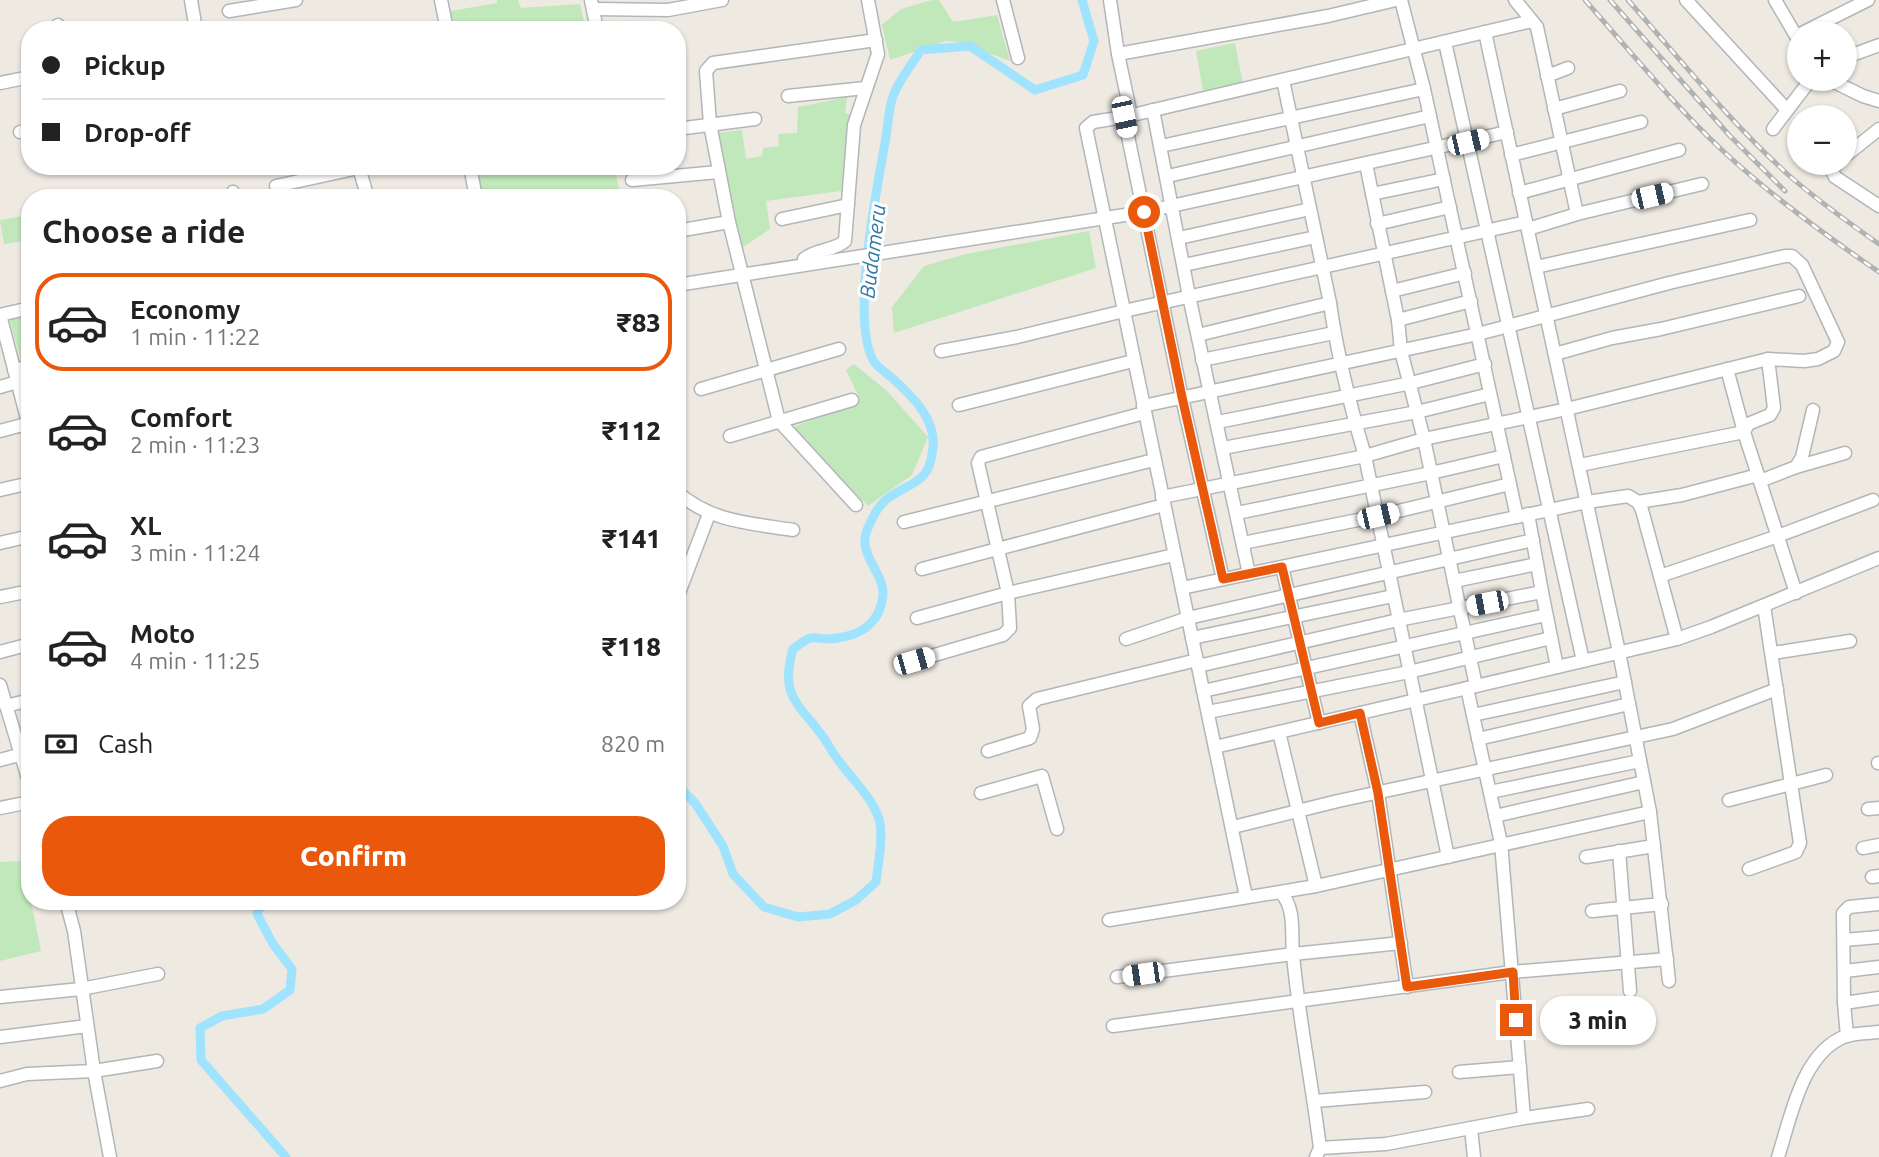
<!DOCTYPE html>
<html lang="en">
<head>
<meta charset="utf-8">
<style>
	body { margin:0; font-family:Ubuntu,sans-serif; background:#f6f6f6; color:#222; height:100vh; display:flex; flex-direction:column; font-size:26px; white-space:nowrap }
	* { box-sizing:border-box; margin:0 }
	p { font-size:23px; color:#767676 }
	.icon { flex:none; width:38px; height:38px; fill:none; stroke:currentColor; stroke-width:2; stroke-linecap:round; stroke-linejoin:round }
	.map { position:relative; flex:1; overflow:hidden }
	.panel { position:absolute; left:21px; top:189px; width:665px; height:721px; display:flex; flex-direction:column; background:#fff; border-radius:28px; box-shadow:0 2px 5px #0004 }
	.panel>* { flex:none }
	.guide { position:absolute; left:21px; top:21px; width:665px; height:154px; border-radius:28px; box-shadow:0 2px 5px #0004; display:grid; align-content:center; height:154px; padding:0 21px; background:#fff }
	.controls { position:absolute; left:1787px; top:21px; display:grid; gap:14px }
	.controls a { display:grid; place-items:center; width:70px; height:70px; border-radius:50%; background:#fff; box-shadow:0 2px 5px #0004; font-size:35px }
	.end { position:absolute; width:32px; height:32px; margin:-16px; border:9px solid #ea580c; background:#fff; box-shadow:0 0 0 4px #fff }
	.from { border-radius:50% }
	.bubble { position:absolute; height:49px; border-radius:24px; background:#fff; box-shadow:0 2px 5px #0004; font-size:23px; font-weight:800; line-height:49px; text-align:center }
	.car { position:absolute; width:21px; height:42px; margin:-21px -10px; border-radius:9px; box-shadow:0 0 5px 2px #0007; background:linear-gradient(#fff 24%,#345 0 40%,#fff 0 76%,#345 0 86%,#fff 0) }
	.guide b { display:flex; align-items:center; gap:24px; height:66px; font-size:26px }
	.guide b+b { border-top:2px solid #e0e0e0 }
	.guide i { width:18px; height:18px; background:#222 }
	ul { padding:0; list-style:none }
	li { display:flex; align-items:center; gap:21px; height:98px; margin:0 14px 10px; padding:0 7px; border:4px solid transparent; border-radius:28px }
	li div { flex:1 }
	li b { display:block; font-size:26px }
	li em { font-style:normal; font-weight:800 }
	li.active { border-color:#ea580c }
	li>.icon { width:63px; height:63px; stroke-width:1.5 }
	h2 { padding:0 21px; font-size:32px; line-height:84px }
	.pay { display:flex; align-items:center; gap:18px; height:77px; padding:0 21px; font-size:26px }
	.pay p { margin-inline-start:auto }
	.action { display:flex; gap:14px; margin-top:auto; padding:14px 21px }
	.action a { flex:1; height:80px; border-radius:28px; background:#ea580c; color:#fff; font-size:28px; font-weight:800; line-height:80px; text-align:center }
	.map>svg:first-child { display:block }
</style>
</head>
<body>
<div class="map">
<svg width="1879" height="1157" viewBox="0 0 1879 1157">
	<rect width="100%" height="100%" fill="#eee9e1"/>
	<g fill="#c1e8bb">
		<polygon points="497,0 518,0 521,8 580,4 586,30 454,30 451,11 497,3"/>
		<polygon points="932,0 939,0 953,22 997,15 1010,61 959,42 946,41 890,60 882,25 901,9"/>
		<polygon points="1235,43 1243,84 1213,91 1203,90 1196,51"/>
		<polygon points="847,97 845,113 852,115 841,191 766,201 770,229 742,248 716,133 742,130 746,159 762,156 763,148 779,146 778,134 797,133 798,107"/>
		<polygon points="477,166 615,166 620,198 482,198"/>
		<polygon points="30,215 30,240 4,244 0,220"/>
		<polygon points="1089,231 1096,268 894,333 892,307 924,266 966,254"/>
		<polygon points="30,313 30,363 22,364 9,318"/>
		<polygon points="854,364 887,391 928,437 912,475 868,506 792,428 860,399 846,370"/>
		<polygon points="23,861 41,951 0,961 0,862"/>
	</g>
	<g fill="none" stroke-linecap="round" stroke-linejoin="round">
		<g stroke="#a0e3ff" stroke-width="9">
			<path d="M677 785 695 803 723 846 733 874 764 907 798 917 830 914 856 900 876 882C878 864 883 842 880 823 875 800 852 779 839 761 832 753 828 743 821 734 796 701 780 695 793 649 798 646 805 639 811 638 816 637 822 639 827 639 856 638 880 626 883 595 884 572 857 554 867 530 873 517 878 504 891 496 916 480 930 482 933 447 936 418 911 395 891 377 886 373 879 368 875 363 849 327 877 188 885 143 888 128 888 110 893 96 899 80 912 64 921 50L970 46 1035 90 1083 75 1094 41 1082 0"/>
			<polyline points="263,901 257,914 273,944 292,969 290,990 263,1009 222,1016 200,1028 201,1060 286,1157"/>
		</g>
		<g stroke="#b2b6ba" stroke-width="15">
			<g id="minor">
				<polyline points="191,0 196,30"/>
				<polyline points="441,0 447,30"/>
				<polyline points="591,0 597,30"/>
				<polyline points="1003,0 1018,58"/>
				<polyline points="1110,0 1118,54 1131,115"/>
				<polyline points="1401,0 1424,89 1517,517"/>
				<polyline points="1515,0 1537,27 1577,214 1528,229"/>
				<polyline points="1686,0 1787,110"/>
				<polyline points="1775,0 1799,41"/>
				<polyline points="593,9 668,10 722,0"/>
				<polyline points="229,11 296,0"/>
				<polyline points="58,25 59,30"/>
				<polyline points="1485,32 1619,652 1650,812 1669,981"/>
				<polyline points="1802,33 1868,0"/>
				<polyline points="1445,42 1583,661"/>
				<polyline points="1118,54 1328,16 1396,0"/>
				<polyline points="1844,58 1879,45"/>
				<polyline points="1547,76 1568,68"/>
				<polyline points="1828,79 1863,96 1879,101"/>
				<path d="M1283 80 1330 303C1337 355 1350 405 1365 456L1448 857"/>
				<polyline points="0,83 30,77"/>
				<polyline points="788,96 865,88"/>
				<polyline points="1554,109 1620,91"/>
				<polyline points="1153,110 1189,296 1249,574"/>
				<polyline points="1124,117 1182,398 1223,579"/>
				<polyline points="677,129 755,119"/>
				<polyline points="1773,129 1811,79"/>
				<polyline points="20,132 30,130"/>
				<polyline points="1161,146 1424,89"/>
				<polyline points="1511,155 1641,122"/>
				<polyline points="1844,157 1879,129"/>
				<polyline points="1837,163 1832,171 1835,177 1879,206"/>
				<polyline points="1366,164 1398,320 1401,351 1424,439 1476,686"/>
				<polyline points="470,166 476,198"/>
				<polyline points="359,168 368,198"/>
				<polyline points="1168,176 1430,116"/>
				<polyline points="632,180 718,172"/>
				<polyline points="276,186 368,166"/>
				<polyline points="233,192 234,198"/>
				<polyline points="1519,193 1679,150"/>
				<polyline points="1372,194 1444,179"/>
				<polyline points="1577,214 1702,184"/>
				<polyline points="782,219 848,205"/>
				<polyline points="1377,224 1450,207"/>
				<polyline points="677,231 729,222"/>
				<polyline points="1179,238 1310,209"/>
				<path d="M804 259C816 249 834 251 845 241L854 125 878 54 868 0"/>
				<polyline points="1184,265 1316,237"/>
				<polyline points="1536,267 1750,220"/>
				<polyline points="677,285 1144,212 1507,132"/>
				<polyline points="1392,291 1465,273"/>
				<polyline points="0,315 30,430"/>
				<polyline points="0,315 30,308"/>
				<polyline points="1398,320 1471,301"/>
				<polyline points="1198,335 1330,303"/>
				<polyline points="941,351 1017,337 1124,311 1526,222"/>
				<polyline points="1555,354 1612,338 1661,329 1799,296"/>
				<polyline points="1202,360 1334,333"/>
				<polyline points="1727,369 1744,432 1796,593"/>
				<polyline points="14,370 30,366"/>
				<polyline points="0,387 17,382"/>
				<polyline points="701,389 839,349"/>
				<polyline points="959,405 1133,361"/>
				<polyline points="1143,406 1478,334 1669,283 1785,256 1792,256 1802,265 1838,342 1834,351 1818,359 1804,361 1768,359 1567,409 1424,439 1365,456 1162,497"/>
				<polyline points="1218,422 1411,383 1485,364"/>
				<polyline points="0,431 30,423"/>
				<polyline points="730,436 852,400"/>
				<polyline points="1223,448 1417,412 1490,394"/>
				<polyline points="1580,465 1744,432 1748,424 1770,415 1774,408 1768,359"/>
				<polyline points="1796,467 1845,453"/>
				<polyline points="1760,481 1796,467 1802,457 1813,410"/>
				<polyline points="0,490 30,483"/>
				<path d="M677 492C711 522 750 523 793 530"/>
				<polyline points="1638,502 1682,495 1758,475"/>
				<polyline points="856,505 779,421 729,222 710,124 706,71 713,63 876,40"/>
				<polyline points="1237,513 1431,473 1504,456"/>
				<polyline points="904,522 1154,460"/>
				<polyline points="0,543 30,536"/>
				<polyline points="1243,543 1378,516 1510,484"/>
				<polyline points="1282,567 1319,723"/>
				<polyline points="922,569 1164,505"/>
				<polyline points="1660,576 1778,536 1873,500"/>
				<polyline points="1454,581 1537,564"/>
				<polyline points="1182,588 1587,502 1628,496 1638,502 1642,510 1677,639"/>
				<polyline points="1542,592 1557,667"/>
				<polyline points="0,597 30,591"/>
				<polyline points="677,598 709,514"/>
				<polyline points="917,618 1008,593 1174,555"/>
				<polyline points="1192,638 1393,596"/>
				<polyline points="1126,639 1188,618 1533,540"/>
				<polyline points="0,652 30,644"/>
				<polyline points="1773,653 1850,641"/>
				<polyline points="914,661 1003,635 1010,628 1008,593 978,463 981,457 1144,413"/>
				<polyline points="1198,666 1398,620 1542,592 1528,514"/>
				<polyline points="0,685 30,785"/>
				<polyline points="1467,688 1501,843 1524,1118"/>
				<polyline points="1203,691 1546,615"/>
				<polyline points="6,706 30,700"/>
				<polyline points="1208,712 1409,672 1551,638"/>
				<polyline points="1360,713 1378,793 1407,987"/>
				<polyline points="1473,715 1625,682"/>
				<polyline points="1279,732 1316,886"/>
				<polyline points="1478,739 1629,704"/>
				<polyline points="1215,747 1677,639 1711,627 1879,558"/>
				<polyline points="988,751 1030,738 1033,729 1029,706 1037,699 1197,660"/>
				<polyline points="0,760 30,752"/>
				<polyline points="1878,763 1879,763"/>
				<polyline points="1490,792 1640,761"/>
				<polyline points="981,793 1042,776 1057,829"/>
				<polyline points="1729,800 1826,775"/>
				<polyline points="0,808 30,802"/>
				<polyline points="1868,809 1879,808"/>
				<polyline points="1495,816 1644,782"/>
				<polyline points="1233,827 1338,801 1673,729 1777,689"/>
				<polyline points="1863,848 1879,845"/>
				<polyline points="1619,851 1630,991"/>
				<polyline points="1586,857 1654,846"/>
				<polyline points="1749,869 1796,852 1800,843 1764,606"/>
				<polyline points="1872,877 1879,876"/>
				<path d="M1281 893C1296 908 1291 935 1293 955 1299 1020 1312 1083 1320 1148L1316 1157"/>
				<polyline points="1246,897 1086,128 1093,122 1124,117 1532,21"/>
				<polyline points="66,901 74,931 94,1071 110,1157"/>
				<polyline points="1592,911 1662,904"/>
				<polyline points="1109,920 1316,886 1650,812"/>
				<polyline points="1844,940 1879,937"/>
				<polyline points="1845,971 1879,967"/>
				<polyline points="1117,977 1293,954 1401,943"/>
				<polyline points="0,997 81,989 158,974"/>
				<polyline points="1844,1003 1879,998"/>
				<polyline points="1113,1026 1512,972 1667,959"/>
				<polyline points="1847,1036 1844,1003 1843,913 1849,907 1879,904"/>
				<polyline points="0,1037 87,1026"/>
				<polyline points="1459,1072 1520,1067"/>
				<polyline points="0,1081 27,1074 94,1071 157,1061"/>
				<polyline points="1315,1101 1425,1092"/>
				<polyline points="1471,1128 1474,1157"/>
				<polyline points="1320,1148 1386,1144 1524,1118 1588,1109"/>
				<path d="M1778 1157C1791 1117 1802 1052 1846 1036 1856 1033 1869 1033 1879 1032"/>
			</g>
		</g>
		<use href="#minor" stroke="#fff" stroke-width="12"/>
		<g stroke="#b1b2b3" stroke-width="5">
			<g id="rail">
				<path d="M1585 0C1630 51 1673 104 1722 150 1770 195 1825 235 1879 272"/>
				<polyline points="1610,0 1730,136 1785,191"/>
				<path d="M1628 0C1681 60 1732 125 1793 179 1820 202 1849 223 1879 244"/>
			</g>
		</g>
		<use href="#rail" stroke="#fff" stroke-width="2.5" stroke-dasharray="8" stroke-linecap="butt"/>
	</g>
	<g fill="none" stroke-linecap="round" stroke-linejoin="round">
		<polyline stroke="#ea580c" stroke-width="9" points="1144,212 1182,397 1223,579 1282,567 1319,723 1360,713 1378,793 1407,987 1513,972 1516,1020"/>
	</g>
	<g text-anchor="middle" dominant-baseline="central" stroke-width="6" stroke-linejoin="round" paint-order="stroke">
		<g font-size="21" font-style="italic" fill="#317ba7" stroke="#fff">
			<text transform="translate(872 251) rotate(-83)">Budameru</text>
		</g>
	</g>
</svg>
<div class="controls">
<a>+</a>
<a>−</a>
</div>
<i class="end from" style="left:1144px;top:212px"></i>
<i class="end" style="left:1516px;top:1020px"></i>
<div class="bubble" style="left:1540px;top:996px;width:116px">3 min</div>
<i class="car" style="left:1124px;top:117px;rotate:168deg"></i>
<i class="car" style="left:1468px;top:142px;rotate:77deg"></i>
<i class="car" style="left:1652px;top:196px;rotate:77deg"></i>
<i class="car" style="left:1378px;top:516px;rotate:77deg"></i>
<i class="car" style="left:1487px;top:603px;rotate:259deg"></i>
<i class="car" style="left:914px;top:661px;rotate:74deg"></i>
<i class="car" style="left:1143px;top:974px;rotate:262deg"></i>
<div class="guide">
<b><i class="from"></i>Pickup</b>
<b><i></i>Drop-off</b>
</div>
<section class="panel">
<h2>Choose a ride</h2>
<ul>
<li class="active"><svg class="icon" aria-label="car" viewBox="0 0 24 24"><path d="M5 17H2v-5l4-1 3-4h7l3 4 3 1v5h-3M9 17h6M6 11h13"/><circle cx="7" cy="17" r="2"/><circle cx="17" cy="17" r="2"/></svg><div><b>Economy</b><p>1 min · 11:22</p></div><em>₹83</em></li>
<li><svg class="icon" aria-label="car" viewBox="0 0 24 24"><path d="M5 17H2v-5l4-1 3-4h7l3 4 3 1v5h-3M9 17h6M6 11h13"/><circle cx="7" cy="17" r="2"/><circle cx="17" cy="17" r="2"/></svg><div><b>Comfort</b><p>2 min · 11:23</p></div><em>₹112</em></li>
<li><svg class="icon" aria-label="car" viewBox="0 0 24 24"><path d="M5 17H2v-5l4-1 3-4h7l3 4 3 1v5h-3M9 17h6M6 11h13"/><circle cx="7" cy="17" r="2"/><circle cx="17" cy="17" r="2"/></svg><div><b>XL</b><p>3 min · 11:24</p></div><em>₹141</em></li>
<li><svg class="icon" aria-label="car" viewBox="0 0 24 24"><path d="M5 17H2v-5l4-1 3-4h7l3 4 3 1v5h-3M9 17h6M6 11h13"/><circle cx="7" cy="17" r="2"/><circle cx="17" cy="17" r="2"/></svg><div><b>Moto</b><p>4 min · 11:25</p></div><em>₹118</em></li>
</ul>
<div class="pay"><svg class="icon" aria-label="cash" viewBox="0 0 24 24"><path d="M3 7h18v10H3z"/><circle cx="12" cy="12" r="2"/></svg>Cash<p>820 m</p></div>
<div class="action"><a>Confirm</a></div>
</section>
</div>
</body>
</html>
